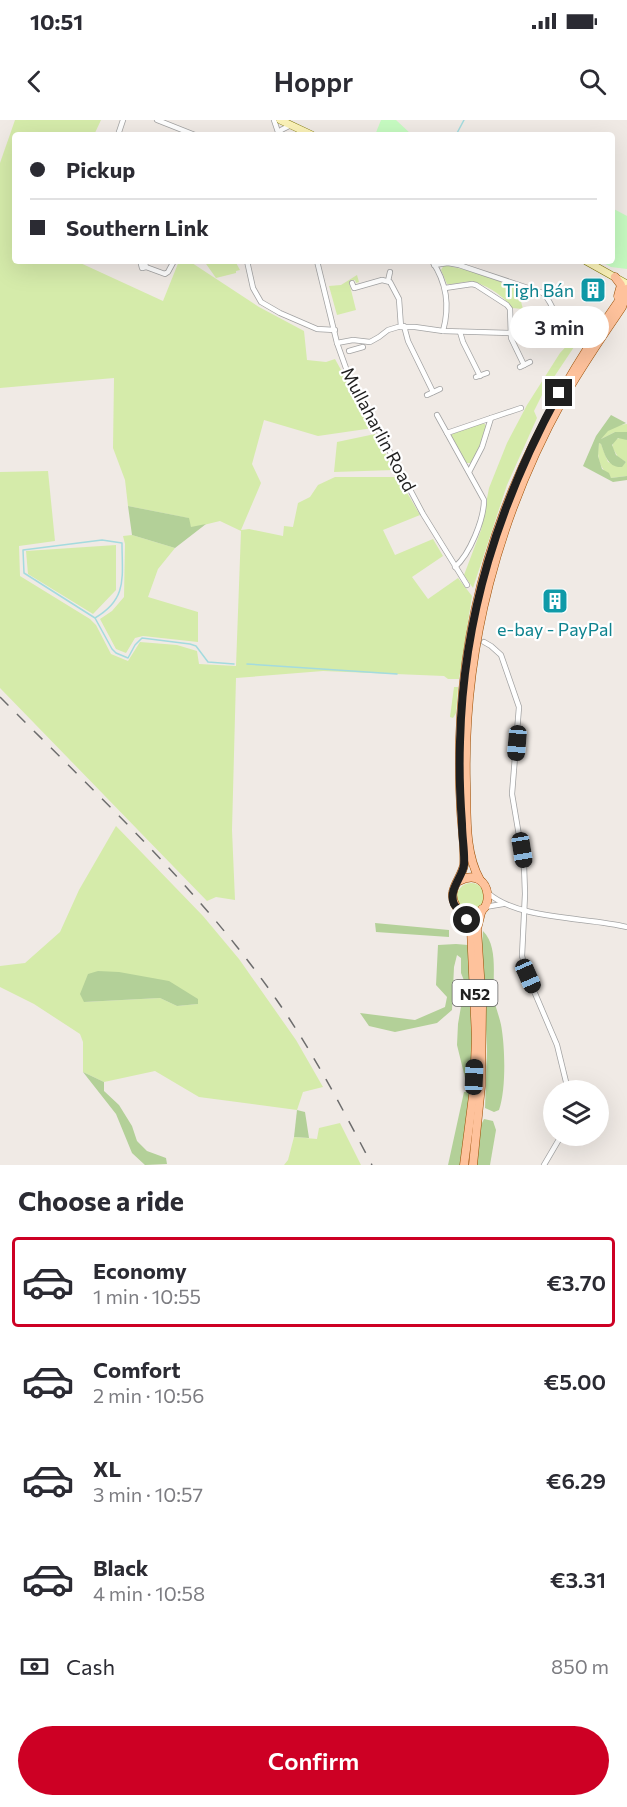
<!DOCTYPE html>
<html lang="en">
<head>
<meta charset="utf-8">
<style>
	body { margin:0; font-family:Commissioner,sans-serif; background:#f2f2f3; color:#2b2b33; height:100vh; display:flex; flex-direction:column; font-size:22px; white-space:nowrap }
	* { box-sizing:border-box; margin:0 }
	p { font-size:20px; color:#7c7c81 }
	.icon { flex:none; width:33px; height:33px; fill:none; stroke:currentColor; stroke-width:2; stroke-linecap:round; stroke-linejoin:round }
	.map { position:relative; height:1045px; overflow:hidden }
	.details { display:flex; flex-direction:column; background:#fff; flex:1 }
	.details>* { flex:none }
	.guide { position:absolute; left:12px; top:12px; width:603px; height:132px; border-radius:6px; box-shadow:0 6px 24px #0002; display:grid; align-content:center; height:132px; padding:0 18px; background:#fff }
	.fabs { position:absolute; left:543px; top:960px; display:grid; gap:12px }
	.fabs a { display:grid; place-items:center; width:66px; height:66px; border-radius:50%; background:#fff; box-shadow:0 6px 24px #0002; font-size:30px }
	.end { position:absolute; width:27px; height:27px; margin:-14px; border:8px solid #1f1f1f; background:#fff; box-shadow:0 0 0 3px #fff }
	.from { border-radius:50% }
	.bubble { position:absolute; height:42px; border-radius:21px; background:#fff; box-shadow:0 6px 24px #0002; font-size:20px; font-weight:600; line-height:42px; text-align:center }
	.car { position:absolute; width:18px; height:36px; margin:-18px -9px; border-radius:8px; box-shadow:0 0 4px 2px #0007; background:linear-gradient(#222 24%,#8ab4d8 0 40%,#222 0 76%,#8ab4d8 0 86%,#222 0) }
	.guide b { display:flex; align-items:center; gap:21px; height:57px; font-size:22px }
	.guide b+b { border-top:2px solid #e1e1e2 }
	.guide i { width:15px; height:15px; background:#2b2b33 }
	ul { padding:0; list-style:none }
	li { display:flex; align-items:center; gap:18px; height:90px; margin:0 12px 9px; padding:0 6px; border:3px solid transparent; border-radius:6px }
	li div { flex:1 }
	li b { display:block; font-size:22px }
	li em { font-style:normal; font-weight:600 }
	li.on { border-color:#cd0024 }
	li>.icon { width:54px; height:54px; stroke-width:1.5 }
	h2 { padding:0 18px; font-size:27px; line-height:72px }
	.pay { display:flex; align-items:center; gap:15px; height:66px; padding:0 18px; font-size:22px }
	.pay p { margin-inline-start:auto }
	.cta { display:flex; gap:12px; margin-top:auto; padding:12px 18px }
	.cta a { flex:1; height:69px; border-radius:36px; background:#cd0024; color:#fff; font-size:24px; font-weight:600; line-height:69px; text-align:center }
	.status { display:flex; justify-content:space-between; align-items:center; height:42px; padding:0 30px; background:#fff; direction:ltr }
	.status svg { height:16px; fill:currentColor }
	header { display:flex; justify-content:space-between; align-items:center; height:78px; padding:0 18px; background:#fff; font-size:27px; font-weight:600 }
	.map>svg:first-child { display:block }
</style>
</head>
<body>
<div class="status"><b>10:51</b><svg viewBox="0 0 49 12"><path d="M0 12V9h3v3zM5 12V6h3v6zM10 12V3h3v9zM15 12V0h3v12zM26 1h20v11H26zM47 4h2v5h-2z"/></svg></div>
<header><svg class="icon" aria-label="back" viewBox="0 0 24 24"><path d="M15 5l-7 7 7 7"/></svg>Hoppr<svg class="icon" aria-label="search" viewBox="0 0 24 24"><circle cx="10" cy="10" r="6"/><path d="M15 15l6 6"/></svg></header>
<div class="map">
<svg width="627" height="1045" viewBox="0 0 627 1045">
	<rect width="100%" height="100%" fill="#f0eae5"/>
	<g fill="#d5ebaa" fill-rule="evenodd">
		<polygon points="15,0 101,0 94,15 15,15 15,141 76,141 163,181 179,141 189,141 259,187 304,211 307,240 326,242 335,239 373,308 318,316 264,300 252,344 261,363 241,410 249,409 283,416 284,406 293,407 298,383 310,377 318,365 335,357 398,357 420,395 383,410 395,435 433,419 443,436 412,457 428,479 458,458 472,476 459,559 448,559 444,556 323,551 236,558 232,710 235,780 216,777 207,781 0,568 0,352 48,351 55,421 19,426 20,456 90,499 96,505 111,534 128,541 140,522 177,525 197,531 199,544 236,546 241,411 220,401 191,408 188,398 128,386 125,360 113,328 114,258 0,268 0,43"/>
		<polygon points="204,141 235,141 240,150 236,151 236,153 216,158"/>
		<path d="M444 145 471 151 517 167 523 189 512 188C505 177 485 163 471 162 463 161 455 165 447 164L441 150Z"/>
		<polygon points="357,155 359,162 356,163 355,160 349,162 356,190 337,195 329,166 341,165"/>
		<polygon points="552,195 557,205 548,215 534,202"/>
		<polygon points="573,219 576,220 576,224 542,275 534,291 537,298 507,365 473,468 464,455 481,410 489,368 507,323 527,285 560,233"/>
		<polygon points="481,303 485,304 487,309 473,343 466,343 451,317 452,314"/>
		<path d="M627 304V312H615L601 319C605 309 617 305 627 304Z"/>
		<polygon points="375,314 394,350 334,352 337,322"/>
		<path d="M622 317 627 320V356L611 358C600 348 596 339 599 323L601 324 608 342 621 347 626 342 618 337 612 327 614 320Z"/>
		<polygon points="132,415 175,428 158,449 148,477 198,492 198,522 143,516 135,518 126,533 116,529 100,499 112,491 124,477 125,424 123,416"/>
		<polygon points="116,425 116,470 93,494 28,454 26,431"/>
		<polygon points="454,567 458,567 456,593 453,598 450,597"/>
		<path d="M116 706 203 796 239 839 296 920 323 967 303 972 297 990 199 977 155 951 104 962 83 952V922L80 914 34 884 0 867V846L25 843 60 812 79 770ZM98 851 198 884 177 886 160 878 84 882Z"/>
		<circle cx="471" cy="777" r="14"/>
		<polygon points="340,1003 361,1045 284,1045 288,1040 294,1017 317,1019 319,1008"/>
	</g>
	<g fill="#b3d098">
		<path d="M611 295 626 303 608 311 601 319 615 312H627V320L618 318 612 325 616 335 626 342 622 347C608 348 605 335 601 324L599 323 598 336 602 349 609 353 611 358 627 356V360L613 362 583 346 596 316Z"/>
		<polygon points="128,386 189,398 191,407 206,404 175,428 132,415"/>
		<polygon points="375,803 449,810 449,817 376,812"/>
		<path d="M483 811C499 827 492 858 494 879 496 890 501 900 502 911 505 931 506 970 499 990L494 992 485 988 487 931 482 823Z"/>
		<polygon points="456,824 468,825 473,933 469,964 467,966 457,925 458,904 465,863 461,853 461,838 457,835 454,847 452,890 437,903 395,912 369,906 360,893 415,900 445,887 447,877 436,865 438,825"/>
		<polygon points="98,851 119,852 169,861 198,879 198,884 177,886 160,878 84,882 80,874 88,854"/>
		<polygon points="83,952 104,962 104,971 119,985 132,1006 137,1021 147,1031 166,1038 167,1044 145,1045 132,1033 116,994"/>
		<polygon points="471,971 462,1045 448,1045 464,972"/>
		<polygon points="297,990 305,992 309,1018 294,1017"/>
		<polygon points="484,999 493,1001 496,1010 490,1045 476,1045 481,1005"/>
	</g>
	<g fill="#c6fbc1">
		<polygon points="381,0 396,0 412,15 375,15"/>
		<polygon points="612,88 627,96 627,149 611,147 600,141 612,141"/>
	</g>
	<g fill="none" stroke-linecap="round" stroke-linejoin="round">
		<g stroke="#a4dbde" stroke-width="1.5">
			<polyline points="456,15 464,0"/>
			<path d="M95 498C128 479 122 457 122 423L102 420 23 430 24 453 95 498 112 529 116 533 128 538 135 525 142 518 190 524 196 526 208 542 234 544"/>
			<polyline points="247,544 397,554"/>
		</g>
		<g stroke="#a3a3a3" stroke-width="6">
			<g id="minor">
				<polyline points="157,0 195,15"/>
				<polyline points="274,0 279,15"/>
				<polyline points="118,15 123,0"/>
				<polyline points="279,15 281,10 291,5"/>
				<polyline points="247,141 253,168 261,182 280,193 317,209 335,210"/>
				<polyline points="317,141 337,223 347,251 423,394 467,465"/>
				<path d="M432 141C447 163 450 186 443 211"/>
				<path d="M434 145 448 143 459 145 543 173C556 186 557 207 569 220"/>
				<polyline points="146,147 145,143 141,144 142,148 146,147 165,154 168,152 174,141"/>
				<polyline points="388,161 390,152"/>
				<polyline points="352,163 354,168 382,160 390,162 399,179 401,207"/>
				<polyline points="445,168 472,164 476,165 507,185 510,189 511,218 524,245"/>
				<polyline points="404,206 408,221 433,272"/>
				<polyline points="460,212 463,222 480,256"/>
				<polyline points="337,223 353,220 370,222 379,217 388,210 398,207 415,207 443,211 513,213 523,208 535,198 554,190"/>
				<polyline points="349,231 363,227"/>
				<polyline points="520,247 530,242"/>
				<polyline points="476,257 487,253"/>
				<polyline points="427,275 440,269"/>
				<path d="M437 295 484 380C484 399 470 434 455 447"/>
				<polyline points="491,298 521,288"/>
				<polyline points="447,313 491,298 482,327 469,352"/>
				<polyline points="484,522 491,526 501,535 519,587 512,674 524,745 525,774 522,836 528,857 557,925 568,970"/>
				<path d="M488 773C518 800 588 797 627 807"/>
				<polyline points="485,787 503,784"/>
				<polyline points="544,1045 561,1016"/>
			</g>
		</g>
		<g stroke="#797102" stroke-width="8">
			<g id="secondary">
				<polyline points="280,0 312,15"/>
				<polyline points="586,141 627,164"/>
			</g>
		</g>
		<g stroke="#994c00" stroke-width="9">
			<g id="primary">
				<polyline points="615,157 621,165 618,176"/>
				<path d="M480 760C464 732 467 694 466 662 463 528 498 396 563 279 581 247 602 217 622 187L626 175"/>
				<path d="M459 761C494 742 499 806 462 792"/>
				<path d="M464 1045 474 968 476 918 471 809C466 797 450 785 453 772 455 762 462 755 464 745 465 727 462 709 461 691 459 659 459 627 461 595 471 430 533 303 627 169"/>
				<polyline points="473,1045 481,966 482,886 477,809 482,789"/>
			</g>
		</g>
		<use href="#minor" stroke="#fff" stroke-width="4.5"/>
		<use href="#secondary" stroke="#fbf2b8" stroke-width="7"/>
		<use href="#primary" stroke="#fec29c" stroke-width="8"/>
		<path stroke="#6d6d6d" stroke-width="1.5" stroke-dasharray="12 12" stroke-linecap="butt" d="M0 577C96 674 198 767 276 879 313 932 342 988 372 1045"/>
	</g>
	<g fill="none" stroke-linecap="round" stroke-linejoin="round">
		<path stroke="#1f1f1f" stroke-width="8" d="M467 800C463 794 457 789 454 784 448 770 462 758 464 745 465 732 462 718 462 704 460 677 459 649 460 622 463 496 499 383 559 273"/>
	</g>
	<defs>
		<g id="building-square" transform="scale(1.35)"><rect x="-9" y="-9" width="18" height="18" rx="4" fill="#0f9aa8" stroke="#fff"/><path d="M-4-6H4V6H1V3H-1V6H-4ZM-2.5-4.3h1.7v1.8h-1.7ZM.8-4.3h1.7v1.8H.8ZM-2.5-1h1.7V.8h-1.7ZM.8-1h1.7V.8H.8Z" fill="#fff"/></g>
	</defs>
	<g fill-rule="evenodd">
		<use href="#building-square" x="593" y="170"/>
		<use href="#building-square" x="555" y="481"/>
	</g>
	<g text-anchor="middle" dominant-baseline="central" stroke-width="4.5" stroke-linejoin="round" paint-order="stroke">
		<rect fill="#fff" stroke="#626262" stroke-width="1.5" x="452.5" y="860" width="45" height="26" rx="4.5"/>
		<g font-size="16" font-weight="bold" fill="#1f1f1f">
			<text x="475" y="873">N52</text>
		</g>
		<g font-size="18" fill="#0d838f" stroke="#fff" text-anchor="end">
			<text x="574" y="170">Tigh Bán</text>
			<text x="555" y="509" text-anchor="middle">e-bay - PayPal</text>
		</g>
		<g font-size="18" fill="#1f1f1f" stroke="#fff">
			<text transform="translate(379 309) rotate(62)">Mullaharlin Road</text>
		</g>
	</g>
</svg>
<div class="fabs">
<a><svg class="icon" aria-label="layers" viewBox="0 0 24 24"><path d="M12 4l9 5-9 5-9-5zM3 14l9 5 9-5"/></svg></a>
</div>
<i class="end from" style="left:467px;top:800px"></i>
<i class="end" style="left:559px;top:273px"></i>
<div class="bubble" style="left:510px;top:186px;width:99px">3 min</div>
<i class="car" style="left:517px;top:623px;rotate:185deg"></i>
<i class="car" style="left:522px;top:730px;rotate:171deg"></i>
<i class="car" style="left:528px;top:856px;rotate:156deg"></i>
<i class="car" style="left:474px;top:957px;rotate:2deg"></i>
<div class="guide">
<b><i class="from"></i>Pickup</b>
<b><i></i>Southern Link</b>
</div>
</div>
<section class="details">
<h2>Choose a ride</h2>
<ul>
<li class="on"><svg class="icon" aria-label="car" viewBox="0 0 24 24"><path d="M5 17H2v-5l4-1 3-4h7l3 4 3 1v5h-3M9 17h6M6 11h13"/><circle cx="7" cy="17" r="2"/><circle cx="17" cy="17" r="2"/></svg><div><b>Economy</b><p>1 min · 10:55</p></div><em>€3.70</em></li>
<li><svg class="icon" aria-label="car" viewBox="0 0 24 24"><path d="M5 17H2v-5l4-1 3-4h7l3 4 3 1v5h-3M9 17h6M6 11h13"/><circle cx="7" cy="17" r="2"/><circle cx="17" cy="17" r="2"/></svg><div><b>Comfort</b><p>2 min · 10:56</p></div><em>€5.00</em></li>
<li><svg class="icon" aria-label="car" viewBox="0 0 24 24"><path d="M5 17H2v-5l4-1 3-4h7l3 4 3 1v5h-3M9 17h6M6 11h13"/><circle cx="7" cy="17" r="2"/><circle cx="17" cy="17" r="2"/></svg><div><b>XL</b><p>3 min · 10:57</p></div><em>€6.29</em></li>
<li><svg class="icon" aria-label="car" viewBox="0 0 24 24"><path d="M5 17H2v-5l4-1 3-4h7l3 4 3 1v5h-3M9 17h6M6 11h13"/><circle cx="7" cy="17" r="2"/><circle cx="17" cy="17" r="2"/></svg><div><b>Black</b><p>4 min · 10:58</p></div><em>€3.31</em></li>
</ul>
<div class="pay"><svg class="icon" aria-label="cash" viewBox="0 0 24 24"><path d="M3 7h18v10H3z"/><circle cx="12" cy="12" r="2"/></svg>Cash<p>850 m</p></div>
<div class="cta"><a>Confirm</a></div>
</section>
</body>
</html>
